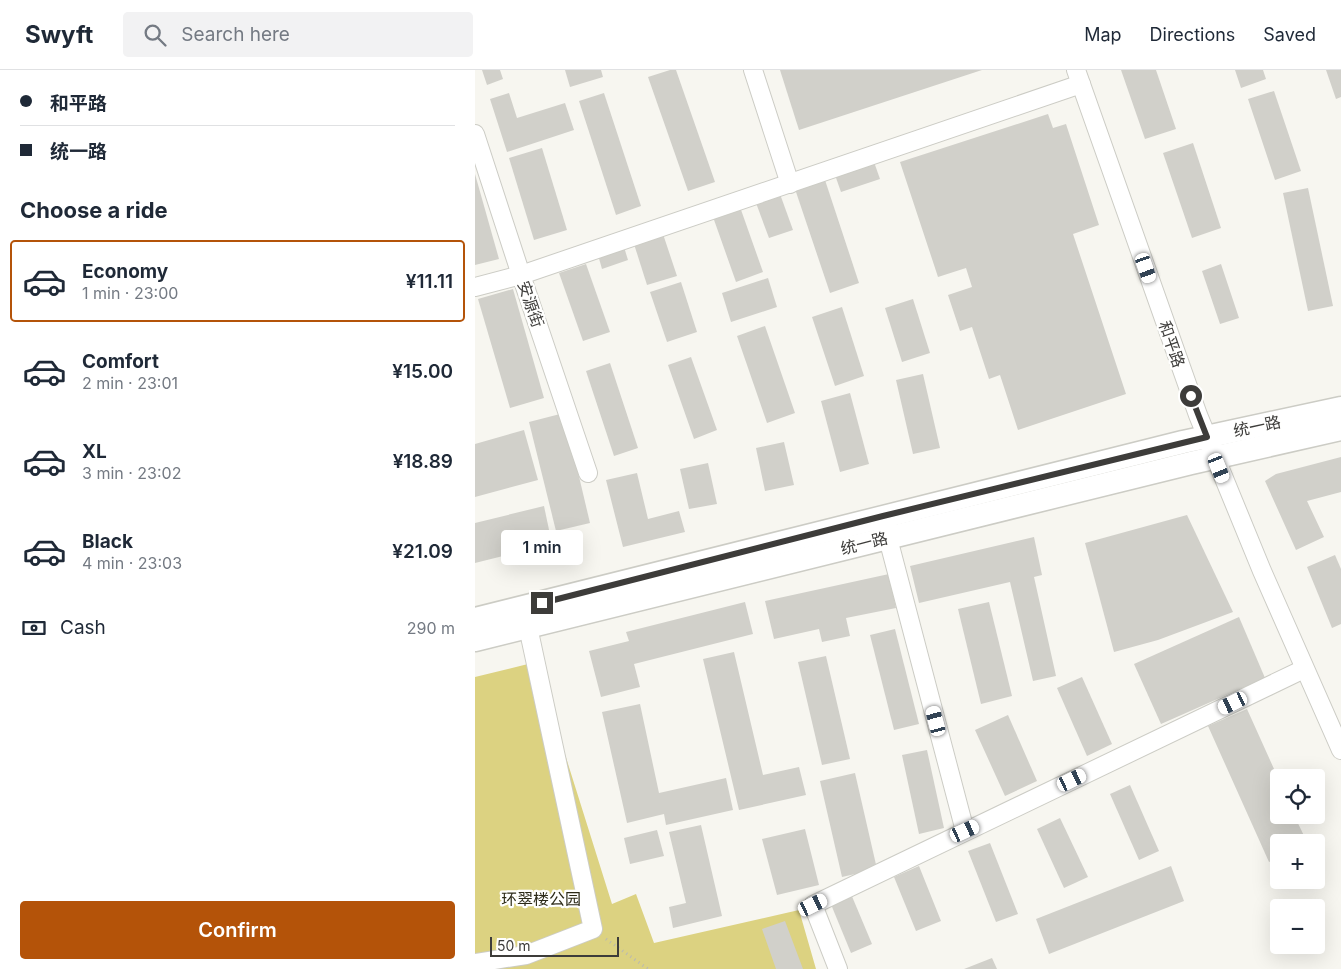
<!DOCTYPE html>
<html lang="en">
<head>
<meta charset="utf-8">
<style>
	body { margin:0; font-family:Inter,"Noto Sans SC",sans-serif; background:#f2f2f3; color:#1f2937; height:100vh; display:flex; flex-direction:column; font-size:19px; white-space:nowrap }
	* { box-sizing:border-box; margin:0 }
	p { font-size:16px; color:#747a83 }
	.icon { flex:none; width:28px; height:28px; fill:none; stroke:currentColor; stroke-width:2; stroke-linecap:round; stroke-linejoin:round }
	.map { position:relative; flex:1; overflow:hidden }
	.panel { display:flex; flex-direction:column; background:#fff; width:475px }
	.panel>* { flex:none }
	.banner { display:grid; align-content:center; height:110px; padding:0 20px; background:#fff }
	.buttons { position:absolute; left:795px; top:699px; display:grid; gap:10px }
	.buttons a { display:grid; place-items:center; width:55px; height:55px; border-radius:5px; background:#fff; box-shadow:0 5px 20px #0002; font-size:25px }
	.scale { position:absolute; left:15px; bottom:12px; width:129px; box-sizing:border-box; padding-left:5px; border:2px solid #3d3c3a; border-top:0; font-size:14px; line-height:18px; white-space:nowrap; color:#3d3c3a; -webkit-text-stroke:4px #fffffe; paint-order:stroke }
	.end { position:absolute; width:22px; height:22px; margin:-11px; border:6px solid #3d3c3a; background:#fff; box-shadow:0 0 0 2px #fff }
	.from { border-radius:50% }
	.bubble { position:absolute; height:35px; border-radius:5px; background:#fff; box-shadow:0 5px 20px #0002; font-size:16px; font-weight:600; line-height:35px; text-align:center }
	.car { position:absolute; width:15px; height:30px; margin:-15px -8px; border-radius:6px; box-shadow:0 0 4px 1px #0007; background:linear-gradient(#fff 24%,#345 0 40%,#fff 0 76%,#345 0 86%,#fff 0) }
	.banner b { display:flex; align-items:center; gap:18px; height:48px; font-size:19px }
	.banner b+b { border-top:1px solid #e0e1e3 }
	.banner i { width:12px; height:12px; background:#1f2937 }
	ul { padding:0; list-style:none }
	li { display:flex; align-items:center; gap:15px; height:82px; margin:0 10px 8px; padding:0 10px; border:2px solid transparent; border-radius:5px }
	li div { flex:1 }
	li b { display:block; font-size:19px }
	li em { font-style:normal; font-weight:600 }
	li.selected { border-color:#b45309 }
	li>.icon { width:45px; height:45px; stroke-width:1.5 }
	h2 { padding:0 20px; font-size:22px; line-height:60px }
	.pay { display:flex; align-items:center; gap:12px; height:55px; padding:0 20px; font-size:19px }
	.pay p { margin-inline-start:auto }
	.button { display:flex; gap:10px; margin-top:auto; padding:10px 20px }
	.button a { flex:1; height:58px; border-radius:5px; background:#b45309; color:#fff; font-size:20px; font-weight:600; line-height:58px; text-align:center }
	header { display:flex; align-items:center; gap:30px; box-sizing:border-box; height:70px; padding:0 25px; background:#fff; border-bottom:1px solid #e0e1e3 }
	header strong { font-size:24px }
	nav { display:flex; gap:28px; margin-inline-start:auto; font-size:18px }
	.search { width:350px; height:45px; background:#f2f2f3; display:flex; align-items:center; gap:12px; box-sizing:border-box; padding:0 18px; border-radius:5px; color:#747a83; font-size:19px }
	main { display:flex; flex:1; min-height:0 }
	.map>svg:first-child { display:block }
</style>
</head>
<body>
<header>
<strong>Swyft</strong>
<div class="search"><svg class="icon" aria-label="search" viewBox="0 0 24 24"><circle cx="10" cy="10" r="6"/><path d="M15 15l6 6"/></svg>Search here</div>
<nav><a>Map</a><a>Directions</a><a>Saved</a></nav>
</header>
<main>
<section class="panel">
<div class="banner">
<b><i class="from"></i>和平路</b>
<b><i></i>统一路</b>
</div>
<h2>Choose a ride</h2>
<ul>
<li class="selected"><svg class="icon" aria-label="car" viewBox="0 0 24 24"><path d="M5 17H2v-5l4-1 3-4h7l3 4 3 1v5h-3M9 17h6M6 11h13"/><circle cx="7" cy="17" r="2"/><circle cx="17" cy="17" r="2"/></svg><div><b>Economy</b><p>1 min · 23:00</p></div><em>¥11.11</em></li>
<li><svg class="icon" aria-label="car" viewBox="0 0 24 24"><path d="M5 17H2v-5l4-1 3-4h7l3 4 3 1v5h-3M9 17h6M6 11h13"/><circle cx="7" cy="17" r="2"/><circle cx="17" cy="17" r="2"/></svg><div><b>Comfort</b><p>2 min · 23:01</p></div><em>¥15.00</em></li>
<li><svg class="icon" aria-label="car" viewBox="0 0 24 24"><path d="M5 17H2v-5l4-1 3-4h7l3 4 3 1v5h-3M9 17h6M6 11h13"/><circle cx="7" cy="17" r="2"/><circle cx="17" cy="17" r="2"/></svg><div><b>XL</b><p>3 min · 23:02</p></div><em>¥18.89</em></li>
<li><svg class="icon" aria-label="car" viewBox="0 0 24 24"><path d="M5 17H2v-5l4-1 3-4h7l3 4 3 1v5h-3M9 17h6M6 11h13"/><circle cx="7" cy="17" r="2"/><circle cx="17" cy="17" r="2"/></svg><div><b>Black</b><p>4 min · 23:03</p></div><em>¥21.09</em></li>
</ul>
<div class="pay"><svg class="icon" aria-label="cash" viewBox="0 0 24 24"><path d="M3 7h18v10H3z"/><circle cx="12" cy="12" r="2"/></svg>Cash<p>290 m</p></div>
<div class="button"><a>Confirm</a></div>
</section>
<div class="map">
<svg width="866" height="899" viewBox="0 0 866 899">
	<rect width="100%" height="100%" fill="#f7f6f0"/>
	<polygon fill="#dcd281" points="61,592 137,834 161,824 179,873 324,840 341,899 0,899 0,607"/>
	<g fill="#d1d0ca">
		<polygon points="7,0 25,0 28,9 12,15"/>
		<polygon points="90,0 126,0 128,7 95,17"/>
		<polygon points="195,0 201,0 240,112 213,121 173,7"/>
		<polygon points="305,0 507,0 324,60"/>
		<polygon points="646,0 681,0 701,59 670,69"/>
		<polygon points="760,0 788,0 791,9 766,18"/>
		<polygon points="851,0 866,0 866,27 861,29"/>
		<polygon points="799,21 826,101 800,110 773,29"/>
		<polygon points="34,23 42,48 90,33 99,60 32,82 15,29"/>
		<polygon points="129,23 166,136 141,145 104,31"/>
		<polygon points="573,44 578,58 591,54 624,155 598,164 651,324 543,360 525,305 514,309 497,257 485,261 473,225 497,217 491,198 463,207 425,92"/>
		<polygon points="718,73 746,158 717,168 688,83"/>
		<polygon points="67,78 92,160 59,170 34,88"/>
		<polygon points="399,92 405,109 366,122 360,105"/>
		<polygon points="0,104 24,189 0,195"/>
		<polygon points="350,110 384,213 355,223 320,119"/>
		<polygon points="833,118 858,236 833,241 808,123"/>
		<polygon points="305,124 318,160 294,168 281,133"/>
		<polygon points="265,137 288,202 261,212 238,147"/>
		<polygon points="188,164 202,206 172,215 159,174"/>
		<polygon points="149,177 153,190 127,199 123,185"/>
		<polygon points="111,194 135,262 108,271 84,203"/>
		<polygon points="746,194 764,248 745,254 727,201"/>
		<polygon points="293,208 302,237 256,252 247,223"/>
		<polygon points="206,212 222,262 192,272 175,222"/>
		<polygon points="38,219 69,328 35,338 3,229"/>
		<polygon points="438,229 455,283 427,292 410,238"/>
		<polygon points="367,237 389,306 360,316 337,247"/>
		<polygon points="290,256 320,343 292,353 262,266"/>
		<polygon points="216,287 242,360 219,369 193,295"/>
		<polygon points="135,293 163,378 139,386 111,301"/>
		<polygon points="448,304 465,378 438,384 421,310"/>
		<polygon points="375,323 394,394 365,402 346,331"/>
		<polygon points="89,343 115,453 81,461 54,352"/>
		<polygon points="49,360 63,410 0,427 0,374"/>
		<polygon points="309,372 319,415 290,421 281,378"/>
		<polygon points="866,387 866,422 832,431 849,467 821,480 790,411 801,404"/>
		<polygon points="233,393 242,434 214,439 205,399"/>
		<polygon points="162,403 173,449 204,441 210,462 148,477 131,410"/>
		<polygon points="69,436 77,474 0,493 0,453"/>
		<polygon points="712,445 758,542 683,570 639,582 610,473"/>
		<polygon points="559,467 567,505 559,507 581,606 558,611 535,512 444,533 435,496"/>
		<polygon points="860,485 866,499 866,554 857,558 832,497"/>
		<polygon points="414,504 421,538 371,548 375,566 347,572 344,559 299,569 290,531"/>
		<polygon points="270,532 278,564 159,594 165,617 126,627 114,581 154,571 151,562"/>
		<polygon points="514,532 537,626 506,634 483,539"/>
		<polygon points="764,547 790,608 686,654 659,594"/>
		<polygon points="420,559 444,654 419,660 395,565"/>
		<polygon points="259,582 288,705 324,697 331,725 264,740 228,589"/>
		<polygon points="351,586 375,689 347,695 323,592"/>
		<polygon points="607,607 637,674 612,686 582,618"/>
		<polygon points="165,634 184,723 251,708 258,740 191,755 189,744 152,753 127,642"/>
		<polygon points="772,639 804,710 804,745 819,745 832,772 804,772 804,788 794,792 733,656"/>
		<polygon points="533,645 562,711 530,726 500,660"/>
		<polygon points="452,680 469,758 444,764 427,685"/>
		<polygon points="380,703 402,799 367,807 345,711"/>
		<polygon points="655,715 684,781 664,790 635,724"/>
		<polygon points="585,748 613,807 589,818 562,759"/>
		<polygon points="226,755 247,846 198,858 194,837 211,833 194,762"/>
		<polygon points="330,759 344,815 302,825 287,769"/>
		<polygon points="182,760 189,786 155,794 149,768"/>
		<polygon points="515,773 543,844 521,852 493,781"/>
		<polygon points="444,796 466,851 441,861 419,807"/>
		<polygon points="696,796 709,831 574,884 561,849"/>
		<polygon points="376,824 397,874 376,883 355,832"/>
		<polygon points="310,851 328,899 301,899 287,859"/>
		<polygon points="517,888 522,899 489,899"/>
	</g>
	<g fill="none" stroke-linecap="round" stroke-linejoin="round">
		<g stroke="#ccccc5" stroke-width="20">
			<g id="minor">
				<polyline points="278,0 315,114"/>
				<polyline points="601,0 723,345 787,501 866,680"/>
				<polyline points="0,64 46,205 113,403"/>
				<polyline points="0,217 46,205 606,14"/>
				<polyline points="410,457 490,761"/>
				<polyline points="0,893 51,885 118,859 53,557"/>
				<polyline points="363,899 338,835 829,599"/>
			</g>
		</g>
		<g stroke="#ccccc5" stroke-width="25">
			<g id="major">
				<polyline points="0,549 708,372 866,338"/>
				<polyline points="0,570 716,393 866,359"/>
			</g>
		</g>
		<polyline stroke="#b9b8b3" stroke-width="3" stroke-dasharray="1 4" stroke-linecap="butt" points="131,869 173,899"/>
		<use href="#minor" stroke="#fff" stroke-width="18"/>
		<use href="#major" stroke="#fff" stroke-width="22"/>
	</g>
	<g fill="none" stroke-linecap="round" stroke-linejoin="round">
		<polyline stroke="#3d3c3a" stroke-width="6" points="67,533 408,446 732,367 716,326"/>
	</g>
	<g text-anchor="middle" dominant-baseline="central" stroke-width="4.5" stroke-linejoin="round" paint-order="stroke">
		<g font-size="16" fill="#3d3c3a" stroke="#fffffe">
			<text transform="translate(56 234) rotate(71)">安源街</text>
			<text transform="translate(697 274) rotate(71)">和平路</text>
			<text transform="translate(782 356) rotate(-12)">统一路</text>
			<text transform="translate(389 473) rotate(-14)">统一路</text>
		</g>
		<g font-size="16" fill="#2c2a17" stroke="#fffffe">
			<text x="66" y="829">环翠楼公园</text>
		</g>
	</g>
</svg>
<div class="buttons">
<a><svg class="icon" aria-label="locate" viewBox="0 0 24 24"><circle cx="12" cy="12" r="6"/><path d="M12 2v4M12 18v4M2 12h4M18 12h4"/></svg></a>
<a>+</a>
<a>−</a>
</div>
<div class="scale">50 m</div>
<i class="end from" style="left:716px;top:326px"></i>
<i class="end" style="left:67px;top:533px"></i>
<div class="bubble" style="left:26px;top:460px;width:82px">1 min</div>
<i class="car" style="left:671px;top:198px;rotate:161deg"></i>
<i class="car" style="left:744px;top:398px;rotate:158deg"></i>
<i class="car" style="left:758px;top:633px;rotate:244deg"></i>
<i class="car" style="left:461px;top:651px;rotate:345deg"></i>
<i class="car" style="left:597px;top:710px;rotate:64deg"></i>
<i class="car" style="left:490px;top:761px;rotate:65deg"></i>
<i class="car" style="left:338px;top:835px;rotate:64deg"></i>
</div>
</main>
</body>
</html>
